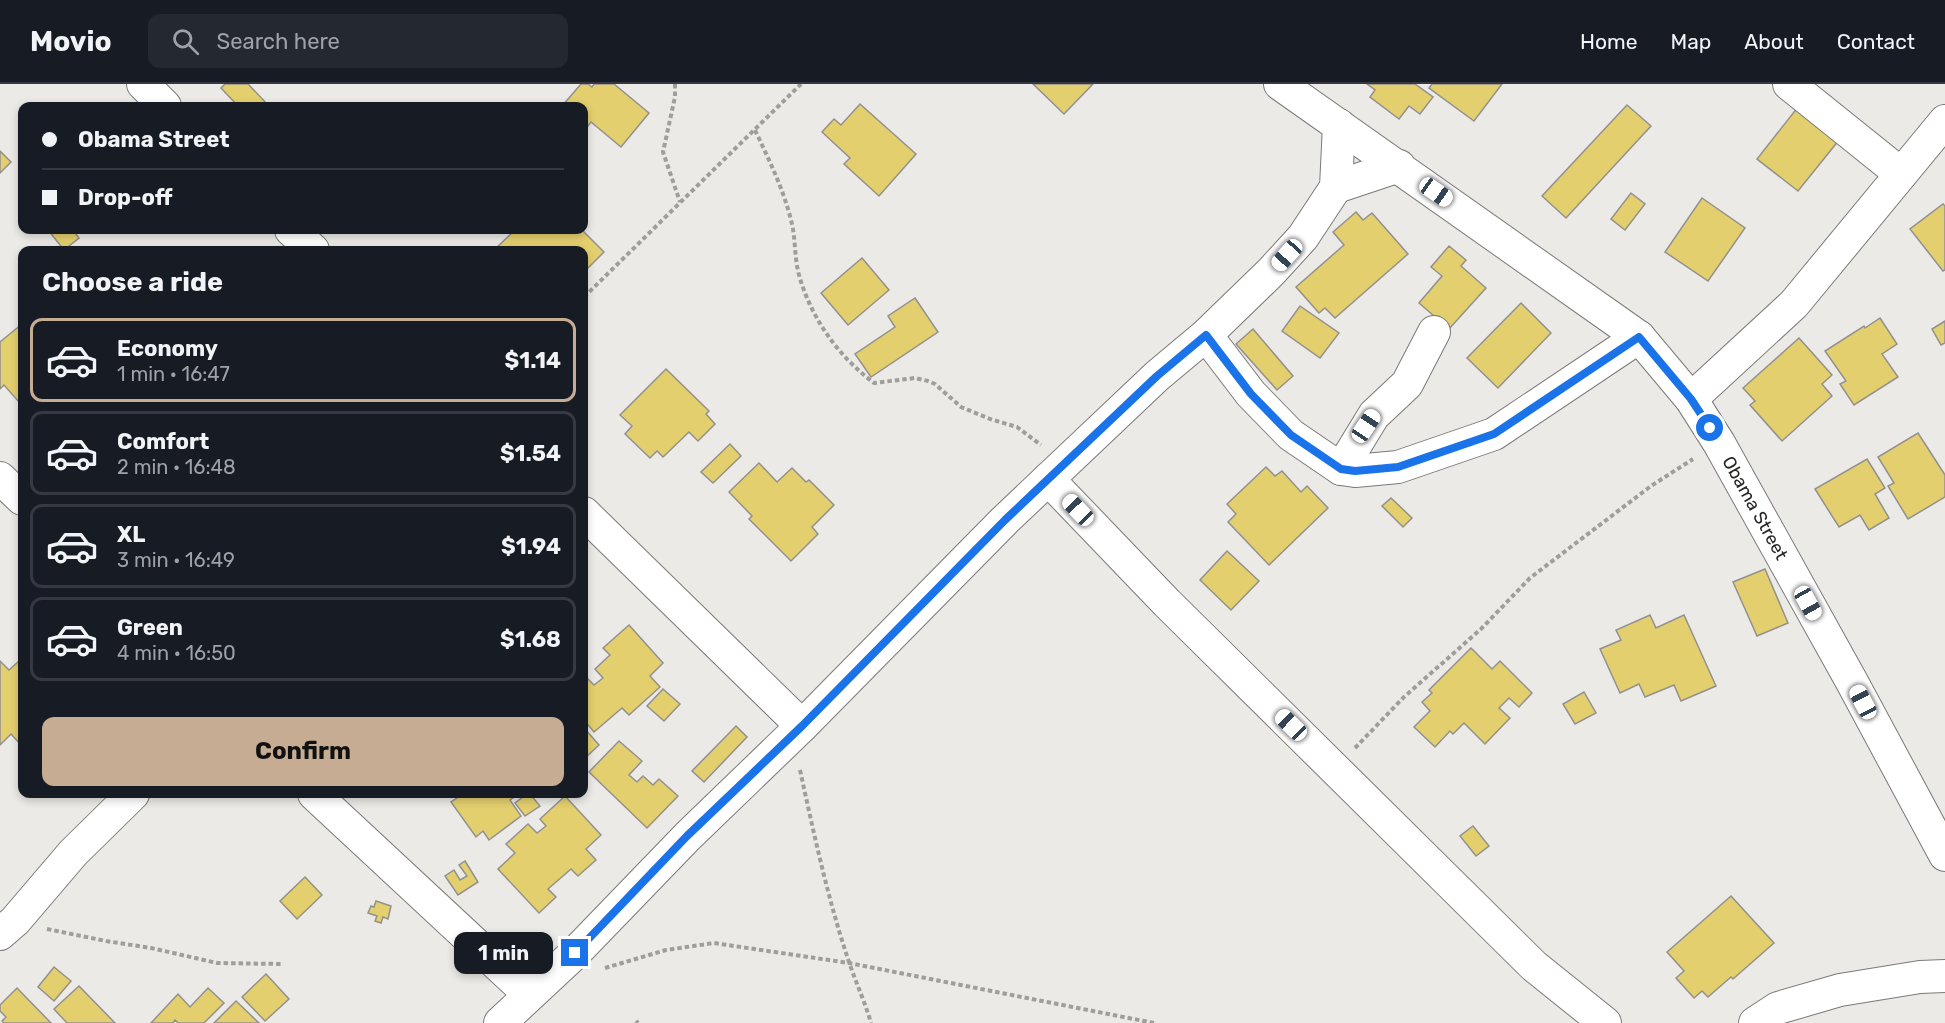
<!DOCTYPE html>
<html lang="en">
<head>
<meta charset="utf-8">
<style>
	body { margin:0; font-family:Rubik,sans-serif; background:#242831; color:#f1f3f6; height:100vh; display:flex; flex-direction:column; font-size:22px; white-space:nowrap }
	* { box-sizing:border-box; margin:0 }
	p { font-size:20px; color:#9ea1a6 }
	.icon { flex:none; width:33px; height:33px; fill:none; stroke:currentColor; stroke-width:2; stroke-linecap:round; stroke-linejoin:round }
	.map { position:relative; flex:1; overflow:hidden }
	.sheet { position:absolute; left:18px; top:162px; width:570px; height:552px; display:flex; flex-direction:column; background:#171b24; border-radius:12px; box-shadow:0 3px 9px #0003 }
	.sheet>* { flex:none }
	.guide { position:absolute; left:18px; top:18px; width:570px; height:132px; border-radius:12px; box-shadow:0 3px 9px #0003; display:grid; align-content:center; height:132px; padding:0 24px; background:#171b24 }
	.end { position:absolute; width:27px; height:27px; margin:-14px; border:8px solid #1a73e8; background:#fff; box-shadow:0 0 0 3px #fff }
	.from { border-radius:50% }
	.bubble { position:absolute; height:42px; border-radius:12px; background:#171b24; box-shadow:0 3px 9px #0003; font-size:20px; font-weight:700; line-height:42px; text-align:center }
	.car { position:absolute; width:18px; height:36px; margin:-18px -9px; border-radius:8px; box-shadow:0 0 4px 2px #0007; background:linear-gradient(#fff 24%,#345 0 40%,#fff 0 76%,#345 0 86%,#fff 0) }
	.guide b { display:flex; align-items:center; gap:21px; height:57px; font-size:22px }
	.guide b+b { border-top:2px solid #363941 }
	.guide i { width:15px; height:15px; background:#f1f3f6 }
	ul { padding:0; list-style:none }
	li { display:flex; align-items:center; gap:18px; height:84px; margin:0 12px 9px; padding:0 12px; border:3px solid #363941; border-radius:12px }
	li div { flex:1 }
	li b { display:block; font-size:22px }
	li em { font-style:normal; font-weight:700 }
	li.active { border-color:#c6ac92 }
	li>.icon { width:54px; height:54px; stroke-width:1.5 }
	h2 { padding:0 24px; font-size:27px; line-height:72px }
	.cta { display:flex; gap:12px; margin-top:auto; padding:12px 24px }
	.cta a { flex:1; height:69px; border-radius:12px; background:#c6ac92; color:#111; font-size:24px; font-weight:700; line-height:69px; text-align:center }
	header { display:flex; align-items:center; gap:36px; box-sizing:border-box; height:84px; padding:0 30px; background:#171b24; border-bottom:2px solid #363941 }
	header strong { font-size:28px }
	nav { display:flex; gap:33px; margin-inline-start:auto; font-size:21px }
	.search { width:420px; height:54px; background:#242831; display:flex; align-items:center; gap:15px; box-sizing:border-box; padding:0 21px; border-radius:12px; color:#9ea1a6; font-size:22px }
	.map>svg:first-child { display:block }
</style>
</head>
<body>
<header>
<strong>Movio</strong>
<div class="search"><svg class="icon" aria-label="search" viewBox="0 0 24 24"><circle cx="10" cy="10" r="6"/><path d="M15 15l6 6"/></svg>Search here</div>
<nav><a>Home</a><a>Map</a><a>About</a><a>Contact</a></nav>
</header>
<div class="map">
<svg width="1945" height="939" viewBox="0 0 1945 939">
	<rect width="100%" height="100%" fill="#ebeae6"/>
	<g fill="#e4cf6e" stroke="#92918e" stroke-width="1.5">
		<polygon points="225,0 248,0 269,22 238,22 221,4"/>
		<polygon points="581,0 588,0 592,3 594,0 614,0 649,29 621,63 591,38 584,47 584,22 562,22"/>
		<polygon points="1033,0 1093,0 1064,30"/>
		<polygon points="1367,0 1415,0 1433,13 1420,30 1409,22 1399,35 1370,13 1375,6"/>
		<polygon points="1432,0 1502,0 1474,37 1429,4"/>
		<polygon points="860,20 916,70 879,112 844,80 850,74 822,48 834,35 841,41"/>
		<polygon points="1627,21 1651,42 1566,134 1542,112"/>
		<polygon points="1798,23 1839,56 1798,107 1757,75"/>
		<polygon points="0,67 11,78 0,89"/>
		<polygon points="1631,109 1645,120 1625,146 1611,135"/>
		<polygon points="1702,114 1745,144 1708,197 1665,168"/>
		<polygon points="1943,120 1945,122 1945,186 1943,187 1910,145"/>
		<polygon points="1356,128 1363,136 1372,129 1408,170 1335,234 1325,224 1319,229 1296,203 1344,161 1333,148"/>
		<polygon points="48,146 73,146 79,154 64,166"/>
		<polygon points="515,146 582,146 604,168 584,188 584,166 494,166"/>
		<polygon points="1449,162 1466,176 1461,182 1486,204 1449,245 1419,219 1442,192 1431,183"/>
		<polygon points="862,174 889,206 848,241 821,209"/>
		<polygon points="915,214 938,248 871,293 855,270 895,243 888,232"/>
		<polygon points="1521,219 1551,249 1498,304 1467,274"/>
		<polygon points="1300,222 1339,249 1320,274 1282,247"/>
		<polygon points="1880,234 1897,260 1882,270 1898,293 1854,321 1840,300 1846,297 1825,267 1864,242 1865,244"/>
		<polygon points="1945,237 1945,259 1941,261 1932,245"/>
		<polygon points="22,240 22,315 19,318 4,301 0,305 0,258"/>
		<polygon points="1253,245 1293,292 1277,306 1236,260"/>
		<polygon points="1799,254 1832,291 1822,300 1832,312 1782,357 1750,321 1755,317 1743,304"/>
		<polygon points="666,285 709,327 706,330 715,340 698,357 689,348 663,373 657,367 650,374 625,350 632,342 620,331"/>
		<polygon points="1918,349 1945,391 1945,413 1908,435 1888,402 1894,399 1878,373"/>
		<polygon points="730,360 741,372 713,399 701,388"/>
		<polygon points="1867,375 1885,404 1875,410 1889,434 1869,446 1860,431 1839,443 1815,405"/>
		<polygon points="759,379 777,398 792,384 806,398 809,396 834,421 812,443 818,450 791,477 749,435 752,432 729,408"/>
		<polygon points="1266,383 1275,392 1282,387 1301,408 1307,402 1328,424 1269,481 1228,438 1236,430 1227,420"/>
		<polygon points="1391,414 1412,434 1403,443 1382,422"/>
		<polygon points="1227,467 1259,497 1231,526 1200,496"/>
		<polygon points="1765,485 1788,539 1757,552 1733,498"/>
		<polygon points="1650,531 1656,544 1684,531 1716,602 1681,617 1674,601 1645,613 1639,600 1620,609 1600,565 1621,556 1616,546"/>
		<polygon points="629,541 663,579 650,592 660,603 629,631 622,624 594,648 584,636 584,591 594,601 603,594 595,585 610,571 603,564"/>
		<polygon points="1471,564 1492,585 1500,577 1532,609 1519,623 1509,614 1499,624 1510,634 1485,660 1464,639 1453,650 1450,647 1435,663 1414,643 1430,627 1422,618 1432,609 1429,606"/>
		<polygon points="0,577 9,586 19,577 22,581 22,662 11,650 0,661"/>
		<polygon points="663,605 680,620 664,637 647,622"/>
		<polygon points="1584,608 1596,629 1575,640 1563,620"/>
		<polygon points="736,642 747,653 704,698 692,687"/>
		<polygon points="585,645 599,661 584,675 584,647"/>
		<polygon points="619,657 642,677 629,691 637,698 643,692 653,701 659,695 678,712 647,744 589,688"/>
		<polygon points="463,710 519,710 510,716 521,732 489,756 483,747 476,753 451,718"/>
		<polygon points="527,710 530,710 540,722 525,732 515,719"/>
		<polygon points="565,712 601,751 586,765 596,776 578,792 571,785 548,805 556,813 539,829 498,785 515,769 506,760 528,740 537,749 546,742 540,735"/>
		<polygon points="1473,742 1489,762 1476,772 1460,752"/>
		<polygon points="465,777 478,798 458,811 445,792 454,786 460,796 467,792 459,781"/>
		<polygon points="305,793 322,811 297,835 280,817"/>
		<polygon points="1731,812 1774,859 1733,895 1731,893 1708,913 1702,907 1694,914 1676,894 1684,887 1667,868"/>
		<polygon points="376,817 391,822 388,835 383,833 381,839 375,837 377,832 368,829 371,822 374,823"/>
		<polygon points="54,883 71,897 54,917 38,903"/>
		<polygon points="266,890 289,915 265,937 242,913"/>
		<polygon points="79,902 115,939 67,939 54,925"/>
		<polygon points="17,904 51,939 4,939 2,937 6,933 0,927 0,921"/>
		<polygon points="208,904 224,919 204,939 178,939 175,936 173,939 151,939 178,910 190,923"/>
		<polygon points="236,917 259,939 214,939"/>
	</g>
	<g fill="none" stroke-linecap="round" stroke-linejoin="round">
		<g stroke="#7b7a77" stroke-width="34">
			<g id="street">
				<polyline points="143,0 165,22"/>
				<polyline points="1280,0 1639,253 1691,315 1719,359 1852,598 1945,771"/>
				<polyline points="1789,0 1901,90"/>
				<polyline points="1336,103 1399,82"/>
				<polyline points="291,146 313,166"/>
				<polyline points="1206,251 1251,310 1291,351 1341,385 1355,387 1398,383 1494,350 1639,253"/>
				<polyline points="1691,315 1794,220 1945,37"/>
				<polyline points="1341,385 1374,331 1407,300 1434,248"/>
				<polyline points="0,394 22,415"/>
				<polyline points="1048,395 1167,519 1534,882 1605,939"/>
				<polyline points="584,429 802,642"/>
				<polyline points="314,710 529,910"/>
				<polyline points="0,850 15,837 73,769 133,710"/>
				<polyline points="500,939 575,869 688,752 802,642 1005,436 1157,292 1206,251 1271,188 1303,153 1336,103 1339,41"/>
				<polyline points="1755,939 1778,924 1840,906 1920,893 1945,892"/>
			</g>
		</g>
		<g stroke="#9e9e9b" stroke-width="4" stroke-dasharray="4.5 3" stroke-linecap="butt">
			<polyline points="675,0 675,13 663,68 680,118"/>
			<path d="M755 46C769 76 783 104 791 136 796 154 794 173 799 191 811 234 838 272 874 299L915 294 928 297 935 300 961 323 990 335 1017 343 1041 361"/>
			<polyline points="584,213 801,0"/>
			<polyline points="1355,664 1404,613 1481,545 1530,494 1651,402 1693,375"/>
			<path d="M800 686C814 750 828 816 849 878 856 899 865 918 871 939"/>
			<polyline points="47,845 106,857 151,864 217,879 282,880"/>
			<polyline points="605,884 666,866 714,859 849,879 1154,939"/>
			<polyline points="636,937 638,939"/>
		</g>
		<use href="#street" stroke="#fff" stroke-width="32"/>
	</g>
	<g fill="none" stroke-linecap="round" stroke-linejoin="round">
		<polyline stroke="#1a73e8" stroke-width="8" points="575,869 687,752 802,642 1005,436 1157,292 1206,251 1251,310 1291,351 1341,385 1355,387 1398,383 1494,350 1639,253 1691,315 1710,344"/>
	</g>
	<g text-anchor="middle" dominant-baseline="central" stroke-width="5" stroke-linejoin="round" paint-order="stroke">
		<g font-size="18" fill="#272726" stroke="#fff">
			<text transform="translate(1755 424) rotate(61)">Obama Street</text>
		</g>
	</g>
</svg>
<i class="end from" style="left:1710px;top:344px"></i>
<i class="end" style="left:575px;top:869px"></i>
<div class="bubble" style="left:454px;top:848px;width:99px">1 min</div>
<i class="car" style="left:1436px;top:108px;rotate:125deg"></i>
<i class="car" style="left:1287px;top:171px;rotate:222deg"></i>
<i class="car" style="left:1366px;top:342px;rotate:34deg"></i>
<i class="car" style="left:1078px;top:426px;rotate:316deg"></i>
<i class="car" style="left:1808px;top:519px;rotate:151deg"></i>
<i class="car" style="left:1863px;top:618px;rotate:332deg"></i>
<i class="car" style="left:1291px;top:641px;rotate:314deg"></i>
<div class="guide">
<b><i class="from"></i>Obama Street</b>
<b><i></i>Drop-off</b>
</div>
<section class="sheet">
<h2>Choose a ride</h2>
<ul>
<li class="active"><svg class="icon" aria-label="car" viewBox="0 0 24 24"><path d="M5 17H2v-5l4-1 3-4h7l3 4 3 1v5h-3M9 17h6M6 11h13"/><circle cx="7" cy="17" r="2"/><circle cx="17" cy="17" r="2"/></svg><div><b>Economy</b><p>1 min · 16:47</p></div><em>$1.14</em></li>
<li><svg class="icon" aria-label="car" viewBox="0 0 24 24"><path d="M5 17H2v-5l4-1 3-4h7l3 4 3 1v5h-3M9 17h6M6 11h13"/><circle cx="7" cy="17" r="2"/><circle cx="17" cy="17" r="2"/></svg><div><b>Comfort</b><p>2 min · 16:48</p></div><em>$1.54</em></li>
<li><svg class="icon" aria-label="car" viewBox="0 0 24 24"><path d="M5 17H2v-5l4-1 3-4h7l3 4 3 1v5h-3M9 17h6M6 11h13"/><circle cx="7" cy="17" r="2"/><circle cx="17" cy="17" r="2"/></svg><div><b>XL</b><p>3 min · 16:49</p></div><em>$1.94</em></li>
<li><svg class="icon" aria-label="car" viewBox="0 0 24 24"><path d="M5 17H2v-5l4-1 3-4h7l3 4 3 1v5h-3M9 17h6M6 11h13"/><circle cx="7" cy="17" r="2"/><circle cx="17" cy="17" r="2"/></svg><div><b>Green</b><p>4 min · 16:50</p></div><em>$1.68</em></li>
</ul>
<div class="cta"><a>Confirm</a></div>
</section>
</div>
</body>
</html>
